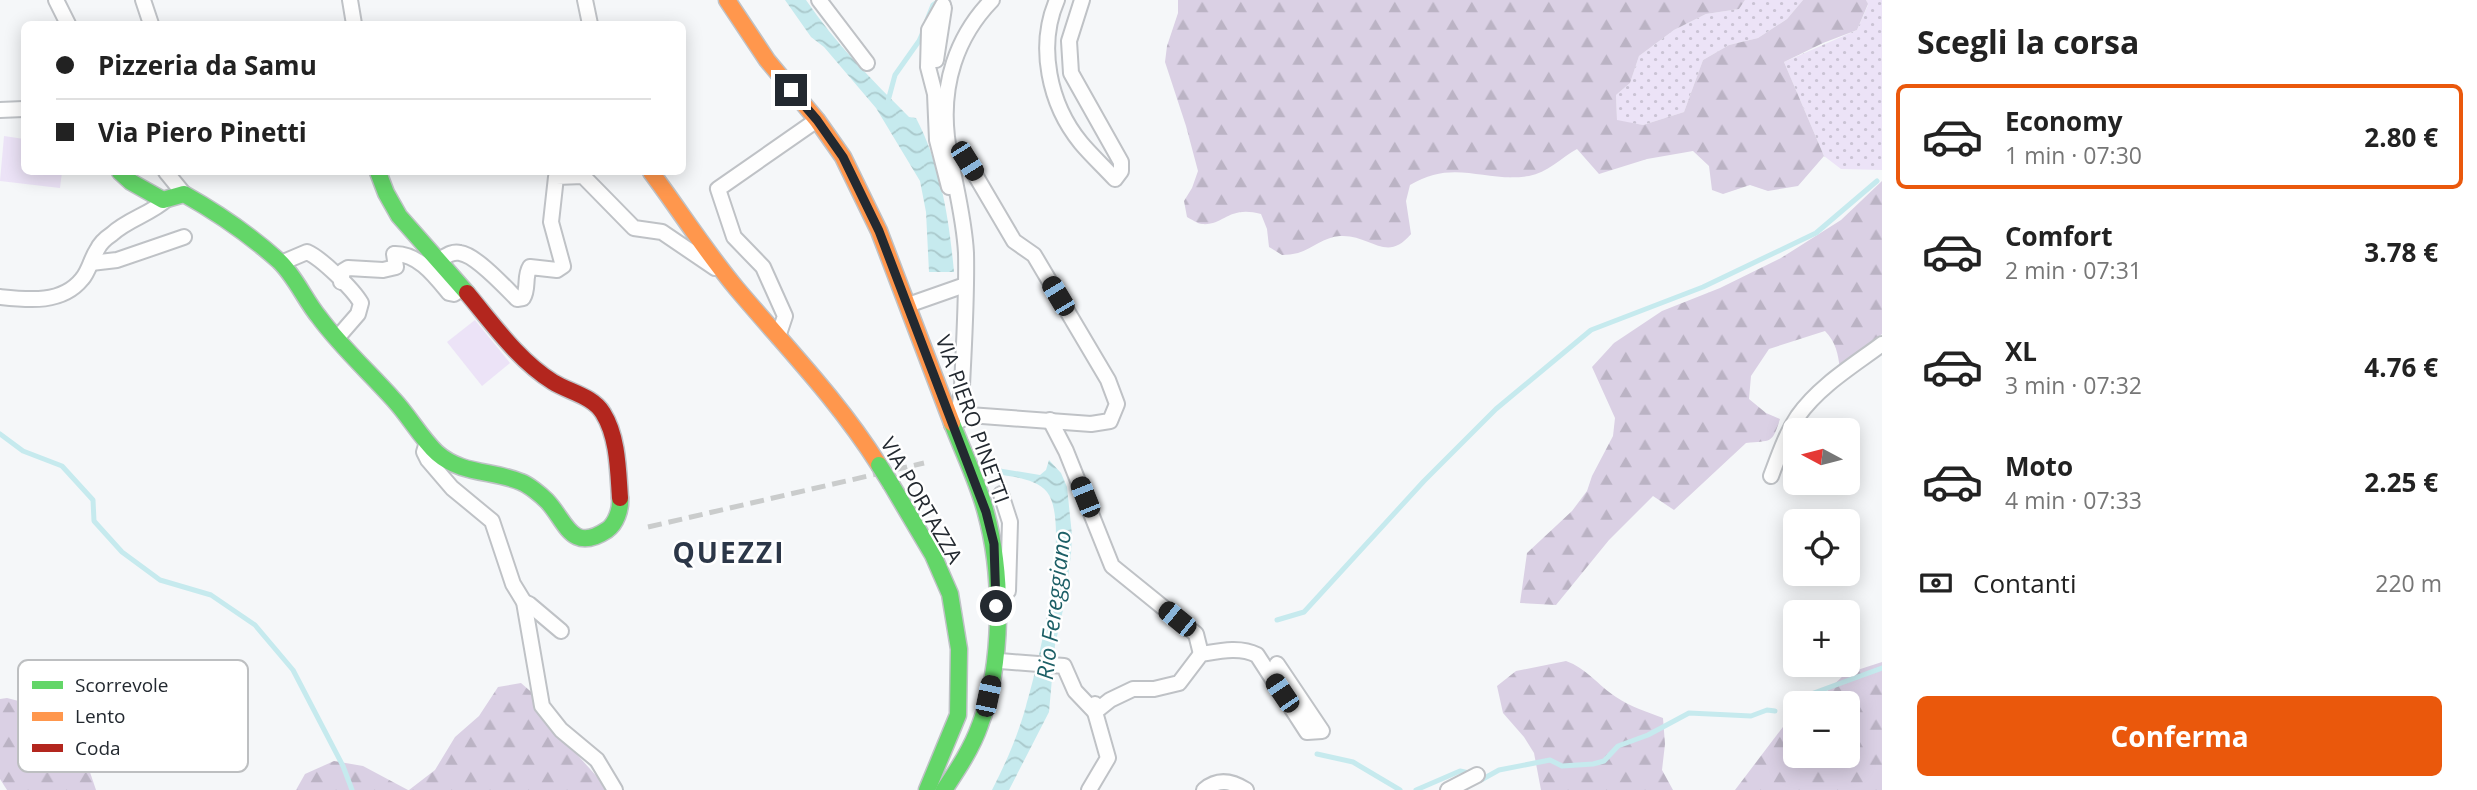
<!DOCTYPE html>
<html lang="it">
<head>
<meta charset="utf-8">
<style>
	body { margin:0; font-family:"Open Sans",sans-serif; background:#f6f6f6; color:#222; height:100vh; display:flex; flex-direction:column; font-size:26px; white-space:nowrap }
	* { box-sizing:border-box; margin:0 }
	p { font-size:23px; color:#767676 }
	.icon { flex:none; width:38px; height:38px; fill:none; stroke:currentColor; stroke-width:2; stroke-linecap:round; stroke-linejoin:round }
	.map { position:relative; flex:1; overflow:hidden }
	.side { display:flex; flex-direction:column; background:#fff; width:595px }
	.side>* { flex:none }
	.hud { position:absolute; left:21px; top:21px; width:665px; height:154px; border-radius:10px; box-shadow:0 4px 18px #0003; display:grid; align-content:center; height:154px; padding:0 35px; background:#fff }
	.needle { width:46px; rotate:277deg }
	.controls { position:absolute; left:1783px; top:418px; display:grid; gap:14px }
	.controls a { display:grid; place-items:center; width:77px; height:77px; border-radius:10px; background:#fff; box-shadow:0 4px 18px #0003; font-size:35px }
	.end { position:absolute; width:32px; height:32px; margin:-16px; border:9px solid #232930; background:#fff; box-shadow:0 0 0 4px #fff }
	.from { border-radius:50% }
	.car { position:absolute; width:21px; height:42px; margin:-21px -10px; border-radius:9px; box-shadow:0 0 5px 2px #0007; background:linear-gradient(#222 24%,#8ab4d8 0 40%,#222 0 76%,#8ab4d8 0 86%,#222 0) }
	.hud b { display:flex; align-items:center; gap:24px; height:66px; font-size:26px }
	.hud b+b { border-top:2px solid #e0e0e0 }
	.hud i { width:18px; height:18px; background:#222 }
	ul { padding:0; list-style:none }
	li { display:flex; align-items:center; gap:21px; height:105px; margin:0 14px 10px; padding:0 21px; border:4px solid transparent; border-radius:10px }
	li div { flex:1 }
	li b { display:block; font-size:26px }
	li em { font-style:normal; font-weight:700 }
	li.on { border-color:#ea580c }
	li>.icon { width:63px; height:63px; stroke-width:1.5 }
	h2 { padding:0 35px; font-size:32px; line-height:84px }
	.pay { display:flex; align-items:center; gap:18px; height:77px; padding:0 35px; font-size:26px }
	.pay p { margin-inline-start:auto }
	.primary-button { display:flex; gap:14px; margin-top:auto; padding:14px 35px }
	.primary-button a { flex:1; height:80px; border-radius:10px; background:#ea580c; color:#fff; font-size:28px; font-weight:700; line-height:80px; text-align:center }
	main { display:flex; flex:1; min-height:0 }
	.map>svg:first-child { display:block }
</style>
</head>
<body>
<main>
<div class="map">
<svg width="1882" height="790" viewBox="0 0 1882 790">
	<defs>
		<pattern id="grass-dots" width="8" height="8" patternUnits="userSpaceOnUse" patternTransform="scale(1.75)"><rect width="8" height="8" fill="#ece3f7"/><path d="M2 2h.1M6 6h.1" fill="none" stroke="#cac3d4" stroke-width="1.8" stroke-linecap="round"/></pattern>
		<pattern id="forest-firs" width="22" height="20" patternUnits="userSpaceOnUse" patternTransform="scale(1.75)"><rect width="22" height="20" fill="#dad0e4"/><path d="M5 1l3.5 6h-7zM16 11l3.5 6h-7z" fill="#bbb3c4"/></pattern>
		<pattern id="water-waves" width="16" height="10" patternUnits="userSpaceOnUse" patternTransform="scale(1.75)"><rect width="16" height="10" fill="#c6eaee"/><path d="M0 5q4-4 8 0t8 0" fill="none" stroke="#aac9cc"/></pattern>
	</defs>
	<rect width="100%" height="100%" fill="#f5f7f9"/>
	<g fill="url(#grass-dots)">
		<polygon points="1745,0 1803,0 1787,19 1758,38 1729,45 1703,60 1684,112 1643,125 1617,121 1616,95 1630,83 1639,56 1674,30 1706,14 1739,9"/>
		<polygon points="1866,0 1882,0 1882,170 1841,169 1824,156 1784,62 1857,30 1868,5"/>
	</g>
	<g fill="url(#forest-firs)">
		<path d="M1178 0H1745L1739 9 1706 14 1674 30 1639 56 1630 83 1616 95 1617 120 1643 125 1684 112 1703 60 1729 45 1758 38 1787 19 1803 0H1866L1868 4 1857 30 1823 43 1784 62 1824 156 1798 186 1768 191 1750 185 1723 194 1712 190 1709 166 1693 151 1647 159 1599 174 1577 149C1561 158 1547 173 1529 176 1485 183 1454 158 1410 185L1406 201 1411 234C1386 264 1371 234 1340 236 1324 237 1313 248 1298 253 1293 254 1287 255 1282 255L1269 247 1267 229 1261 214C1228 205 1224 226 1202 224 1198 224 1191 219 1187 217L1184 201 1192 188 1198 171 1186 126 1165 62 1167 46 1178 13Z"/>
		<path d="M1882 181V334L1840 369C1838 354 1836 342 1825 331L1769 349 1751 376 1749 399 1766 413 1780 419C1772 445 1771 440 1746 443L1674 510 1653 496 1609 540 1556 605 1520 603 1527 553 1572 511 1587 491 1592 476 1613 436 1615 418 1592 367 1614 343 1662 311 1720 288 1781 258 1841 220Z"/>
		<path d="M1566 661C1586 668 1599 686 1616 697 1631 707 1647 712 1663 718L1665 744 1662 770 1673 790H1541L1534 753 1524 737 1503 713 1497 686 1516 671Z"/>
		<polygon points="1882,662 1882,790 1735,790 1795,711 1796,756 1848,756 1848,704 1804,703 1823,695 1845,674"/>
		<polygon points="521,683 545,704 572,749 609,790 409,790 435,770 455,737 479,716 498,687"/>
		<polygon points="7,698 38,706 75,728 96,790 7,790 0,779 0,699"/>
		<polygon points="334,761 363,766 408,790 296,790 305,774"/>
	</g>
	<g fill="#ece3f7">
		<polygon points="4,136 24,139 24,172 62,172 60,188 0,181"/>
		<polygon points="475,320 510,363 482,386 447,342"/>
	</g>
	<g fill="url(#water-waves)">
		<path d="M785 0H806C835 43 872 80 909 117L916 118C941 166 949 218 954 272H929L926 212 920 181 876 108 824 47 811 37Z"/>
		<path d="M1049 460 1061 473 1067 487 1072 535 1071 554 1065 601 1055 645 1049 712 1009 790H992C1006 763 1018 735 1026 706 1038 667 1072 523 1047 492 1035 477 1006 476 988 473L985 466 1040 475 1046 470Z"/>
	</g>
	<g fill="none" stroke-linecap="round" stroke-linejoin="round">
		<g stroke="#c6eaee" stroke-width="5">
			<polyline points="927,20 933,5 940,0"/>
			<polyline points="888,101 895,75 919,41 924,30"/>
			<polyline points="0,434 23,451 62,466 93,500 94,521 122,552 160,580 211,595 255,625 293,670 343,766 352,790"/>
			<polyline points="1277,620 1304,612 1424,481 1496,409 1591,330 1703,287 1816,233 1877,181"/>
			<polyline points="1799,704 1811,694 1882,668"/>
			<polyline points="1786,714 1796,707"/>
			<polyline points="1317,754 1353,762 1400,790"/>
			<polyline points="1481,780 1499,770 1550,760 1562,766 1593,764 1604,761 1618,746 1648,735 1689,713 1751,716 1767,710 1775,711"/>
			<polyline points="1416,790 1460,771 1469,773"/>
		</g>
		<g stroke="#bfc2c6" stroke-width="18">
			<g id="street">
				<polyline points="56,0 68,24"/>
				<polyline points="143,0 151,24"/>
				<polyline points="350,0 354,24"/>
				<polyline points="585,0 590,24"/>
				<polyline points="819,0 867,63"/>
				<path d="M1057 0C1037 46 1049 104 1081 143 1091 155 1104 167 1115 179L1121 171V162L1071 73 1069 41 1082 0"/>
				<polyline points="943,5 929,30 928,67 935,94 937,140 949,187"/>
				<polyline points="936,60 944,8"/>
				<polyline points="0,110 24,109"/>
				<polyline points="951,153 967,161 1014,241 1034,255 1108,380 1117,404 1110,421 1091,424 969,415 952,425"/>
				<polyline points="166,172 184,194"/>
				<path d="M439 260C446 256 452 251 460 253 476 255 505 287 517 299L523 298C529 289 524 276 530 267L557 270 563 266 551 222 556 177 583 176 634 228 662 232 715 268"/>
				<polyline points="91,263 117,260 184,237"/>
				<path d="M281 263 307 252C321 258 353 289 361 303L358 314 338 337"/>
				<path d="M341 282 343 271 348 268 383 270 396 267 394 254C418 253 435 276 449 293L454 294 462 288"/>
				<path d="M0 297C28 300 62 304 82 279 89 271 91 259 97 250 100 243 106 238 112 234 128 219 151 214 167 199"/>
				<polyline points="908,305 965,285"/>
				<polyline points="778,337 785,316 763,267 734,237 718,189 817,120"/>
				<polyline points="1050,420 1066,451 1112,566 1196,634 1201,654"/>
				<path d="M952 425 960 404 962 386C964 342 967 297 966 253 964 213 952 175 947 137 941 85 956 37 992 0"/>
				<polyline points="427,442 424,452 428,460 452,488 492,521 513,584 524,602 542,706 561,730 597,760 615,790"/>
				<path d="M1771 476C1779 455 1786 434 1798 416 1819 386 1854 365 1882 344"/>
				<polyline points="1001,494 1010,522 1008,591"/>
				<polyline points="524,602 529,604 561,631"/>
				<polyline points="1000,661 1064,666 1075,691 1095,712"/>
				<path d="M1095 712 1110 700 1133 689H1154L1179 683 1201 654C1219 651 1240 646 1257 655L1307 732 1322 731 1277 664"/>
				<polyline points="1089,790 1108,758 1095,712 1095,704"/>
				<path d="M1204 790C1218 778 1232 781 1246 790"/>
				<polyline points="1448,790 1477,775"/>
			</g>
		</g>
		<g stroke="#bfc2c6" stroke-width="19">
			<g id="fast">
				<path d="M120 172 131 182 163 200 184 194C218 213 250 235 279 261 295 276 305 300 319 317 341 347 369 372 394 400 409 416 421 438 437 453 462 475 493 470 521 482 529 485 541 495 547 501 566 521 571 554 607 530 616 524 621 509 620 498"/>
				<polyline points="378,172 386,193 399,216 467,293"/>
				<polyline points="891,484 933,555 950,594 959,649 958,715 927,790"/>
				<path d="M944 790C958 769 972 748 980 725 1003 664 1003 575 986 513 978 482 963 452 952 423"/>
			</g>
		</g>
		<g stroke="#bfc2c6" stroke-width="19">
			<g id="slow">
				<polyline points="727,0 767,60 817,120 843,157 879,231 952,423"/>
				<path d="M651 172C680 211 706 252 737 289 786 347 838 400 879 465"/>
			</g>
		</g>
		<g stroke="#bfc2c6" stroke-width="19">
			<path id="jam" d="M467 293C493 324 518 360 553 382 569 392 593 396 603 413 618 437 618 470 620 498"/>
		</g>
		<use href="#street" stroke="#fefefe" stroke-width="14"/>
		<use href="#fast" stroke="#63d668" stroke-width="16"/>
		<use href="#slow" stroke="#ff974d" stroke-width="16"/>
		<use href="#jam" stroke="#b3261e" stroke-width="16"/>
		<polyline stroke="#cacccc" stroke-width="5" stroke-dasharray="14 7" stroke-linecap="butt" points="648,527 924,463"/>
		<g stroke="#bfc2c6" stroke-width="19" stroke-linecap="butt">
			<polyline id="fast-bridge" points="879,465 891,484"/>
		</g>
		<use href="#fast-bridge" stroke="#63d668" stroke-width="16"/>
	</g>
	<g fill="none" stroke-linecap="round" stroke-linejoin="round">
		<polyline stroke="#232930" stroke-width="9" points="791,90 817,120 843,157 879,231 986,512 994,544 996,606"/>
	</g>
	<g text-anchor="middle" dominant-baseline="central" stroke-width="5" stroke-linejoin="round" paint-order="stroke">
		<g font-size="21" fill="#232930" stroke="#fff">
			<text transform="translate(973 419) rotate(70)">VIA PIERO PINETTI</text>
			<text transform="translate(922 500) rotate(60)">VIA PORTAZZA</text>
		</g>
		<g font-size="23" font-style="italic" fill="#1d5f66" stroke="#fff">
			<text transform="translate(1053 605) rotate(-83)">Rio Fereggiano</text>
		</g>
		<g font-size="28" font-weight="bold" letter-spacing="2" fill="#2c3748" stroke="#fff">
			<text x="729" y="552">QUEZZI</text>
		</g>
	</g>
	<rect x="18" y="660" width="230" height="112" rx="10" fill="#fff" stroke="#bdbfc1" stroke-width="2"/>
	<rect x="32" y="681" width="31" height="8" fill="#63d668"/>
	<rect x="32" y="712" width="31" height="9" fill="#ff974d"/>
	<rect x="32" y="744" width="31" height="8" fill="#b3261e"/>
	<g font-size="19" fill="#232930">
		<text x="75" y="692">Scorrevole</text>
		<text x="75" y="723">Lento</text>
		<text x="75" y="755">Coda</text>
	</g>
</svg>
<div class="controls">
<a><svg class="needle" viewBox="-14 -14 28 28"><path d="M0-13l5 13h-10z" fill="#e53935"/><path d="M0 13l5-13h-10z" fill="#767676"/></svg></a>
<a><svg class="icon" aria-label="locate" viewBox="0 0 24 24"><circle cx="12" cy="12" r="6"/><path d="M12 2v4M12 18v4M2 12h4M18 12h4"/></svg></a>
<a>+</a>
<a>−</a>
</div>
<i class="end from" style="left:996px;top:606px"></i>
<i class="end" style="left:791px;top:90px"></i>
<i class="car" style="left:967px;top:161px;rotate:148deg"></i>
<i class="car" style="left:1058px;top:296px;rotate:329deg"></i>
<i class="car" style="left:1085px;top:497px;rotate:338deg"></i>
<i class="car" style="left:1177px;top:619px;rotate:309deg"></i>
<i class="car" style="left:1282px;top:693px;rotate:326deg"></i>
<i class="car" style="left:988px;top:696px;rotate:12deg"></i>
<div class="hud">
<b><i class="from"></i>Pizzeria da Samu</b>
<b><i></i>Via Piero Pinetti</b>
</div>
</div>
<section class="side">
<h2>Scegli la corsa</h2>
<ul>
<li class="on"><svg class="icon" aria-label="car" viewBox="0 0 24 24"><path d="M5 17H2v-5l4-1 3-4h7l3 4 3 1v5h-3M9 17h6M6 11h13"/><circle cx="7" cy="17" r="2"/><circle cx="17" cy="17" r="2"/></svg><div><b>Economy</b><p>1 min · 07:30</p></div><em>2.80 €</em></li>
<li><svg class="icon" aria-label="car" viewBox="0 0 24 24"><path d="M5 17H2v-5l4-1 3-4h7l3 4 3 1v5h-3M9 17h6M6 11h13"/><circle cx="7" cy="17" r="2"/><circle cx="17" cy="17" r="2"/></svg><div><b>Comfort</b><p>2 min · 07:31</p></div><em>3.78 €</em></li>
<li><svg class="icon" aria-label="car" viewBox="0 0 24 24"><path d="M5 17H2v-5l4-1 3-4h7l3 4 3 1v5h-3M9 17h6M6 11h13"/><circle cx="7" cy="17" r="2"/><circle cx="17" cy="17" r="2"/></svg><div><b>XL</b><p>3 min · 07:32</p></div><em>4.76 €</em></li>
<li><svg class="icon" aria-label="car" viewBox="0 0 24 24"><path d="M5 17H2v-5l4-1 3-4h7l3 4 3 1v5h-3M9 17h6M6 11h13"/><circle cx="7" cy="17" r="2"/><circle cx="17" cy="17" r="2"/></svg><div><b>Moto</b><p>4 min · 07:33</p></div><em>2.25 €</em></li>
</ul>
<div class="pay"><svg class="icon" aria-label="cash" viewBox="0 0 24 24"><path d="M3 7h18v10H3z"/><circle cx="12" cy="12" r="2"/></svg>Contanti<p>220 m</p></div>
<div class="primary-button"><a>Conferma</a></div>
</section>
</main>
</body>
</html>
